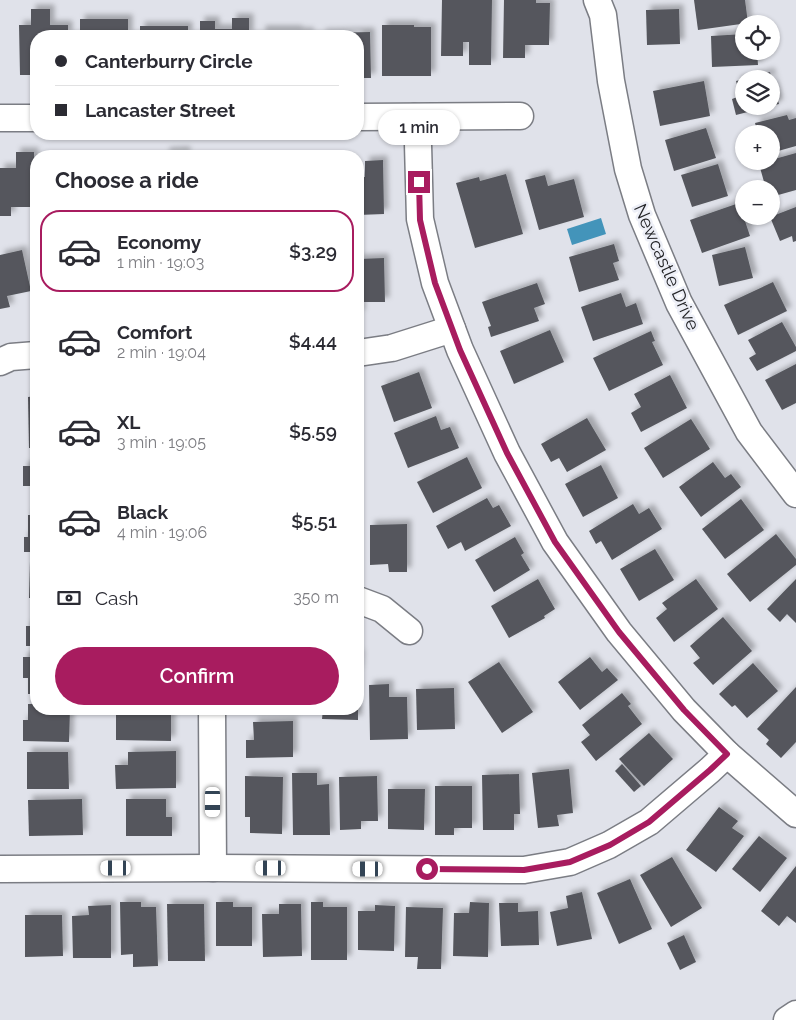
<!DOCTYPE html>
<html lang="en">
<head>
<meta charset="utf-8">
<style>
	body { margin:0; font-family:Raleway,sans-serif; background:#f7f7f7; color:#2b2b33; height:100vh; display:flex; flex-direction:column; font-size:19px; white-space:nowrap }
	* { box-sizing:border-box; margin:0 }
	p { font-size:16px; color:#7c7c81 }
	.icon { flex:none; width:28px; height:28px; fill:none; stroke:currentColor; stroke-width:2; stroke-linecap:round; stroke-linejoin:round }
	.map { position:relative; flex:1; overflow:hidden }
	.sheet { position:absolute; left:30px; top:150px; width:334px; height:565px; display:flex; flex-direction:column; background:#fff; border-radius:20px; box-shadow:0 1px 4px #0004 }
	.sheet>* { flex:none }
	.hud { position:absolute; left:30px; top:30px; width:334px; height:110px; border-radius:20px; box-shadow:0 1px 4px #0004; display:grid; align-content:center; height:110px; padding:0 25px; background:#fff }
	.fabs { position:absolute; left:735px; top:15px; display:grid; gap:10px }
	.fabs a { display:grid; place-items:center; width:45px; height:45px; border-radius:50%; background:#fff; box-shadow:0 1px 4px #0004; font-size:25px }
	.end { position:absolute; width:22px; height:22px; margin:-11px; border:6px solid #a81c5f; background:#fff; box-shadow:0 0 0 2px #fff }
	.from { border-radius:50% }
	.bubble { position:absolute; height:35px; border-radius:18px; background:#fff; box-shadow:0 1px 4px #0004; font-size:16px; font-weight:600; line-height:35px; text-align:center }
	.car { position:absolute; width:15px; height:30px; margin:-15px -8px; border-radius:6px; box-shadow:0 0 4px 1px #0007; background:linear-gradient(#fff 24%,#345 0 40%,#fff 0 76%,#345 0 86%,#fff 0) }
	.hud b { display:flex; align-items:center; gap:18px; height:48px; font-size:19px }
	.hud b+b { border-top:1px solid #e1e1e2 }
	.hud i { width:12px; height:12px; background:#2b2b33 }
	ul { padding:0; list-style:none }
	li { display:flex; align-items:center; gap:15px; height:82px; margin:0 10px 8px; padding:0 15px; border:2px solid transparent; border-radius:20px }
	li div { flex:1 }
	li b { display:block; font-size:19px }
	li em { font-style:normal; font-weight:600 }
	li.selected { border-color:#a81c5f }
	li>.icon { width:45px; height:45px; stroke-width:1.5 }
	h2 { padding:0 25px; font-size:22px; line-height:60px }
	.pay { display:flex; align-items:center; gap:12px; height:55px; padding:0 25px; font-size:19px }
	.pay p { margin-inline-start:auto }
	.action { display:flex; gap:10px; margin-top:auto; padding:10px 25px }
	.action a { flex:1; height:58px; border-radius:30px; background:#a81c5f; color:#fff; font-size:20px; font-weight:600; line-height:58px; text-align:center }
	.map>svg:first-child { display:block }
</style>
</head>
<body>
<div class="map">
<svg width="796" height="1020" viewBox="0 0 796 1020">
	<defs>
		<filter id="shadow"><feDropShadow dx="4.5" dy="-4.5" stdDeviation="2.5" flood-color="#0004"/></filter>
	</defs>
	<rect width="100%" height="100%" fill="#e0e2ea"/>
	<polygon fill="#4394ba" points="601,218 606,234 572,245 567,229"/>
	<g fill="#55575d" filter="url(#shadow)">
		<polygon points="442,0 492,0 491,65 469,65 469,42 463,42 463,56 441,56"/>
		<polygon points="504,0 536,0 536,3 550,3 549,45 525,45 525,58 503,58"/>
		<polygon points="694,0 745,0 748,23 698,30"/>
		<polygon points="31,9 50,9 50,25 68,25 68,36 36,36 36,75 20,75 19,25 31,25"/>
		<polygon points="679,9 680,44 647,45 646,10"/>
		<polygon points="232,18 249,18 249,36 200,36 200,21 215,21 215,29 232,29"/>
		<rect x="80" y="19" width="48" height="17"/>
		<polygon points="382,25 414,25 414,27 431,27 431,76 382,76"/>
		<rect x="140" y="26" width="48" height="10"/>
		<polygon points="261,30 298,30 298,32 309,32 310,36 261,36"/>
		<polygon points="370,32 371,78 358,78 358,36 321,36 321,33"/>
		<polygon points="744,34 744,51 757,51 758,65 712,67 711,36"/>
		<polygon points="770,72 779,104 771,106 771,79 747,78"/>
		<polygon points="744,79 744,106 767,107 736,115 732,99 740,96 736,81"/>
		<polygon points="704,81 710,116 660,126 653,91"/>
		<polygon points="787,115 789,120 796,118 796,146 771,153 771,134 758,134 755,123"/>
		<polygon points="706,128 716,158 674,171 665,140"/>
		<polygon points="186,151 186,156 165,156 165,152"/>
		<polygon points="16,152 34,152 35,207 11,207 11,216 0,216 0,168 16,168"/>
		<polygon points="796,153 796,190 771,197 771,189 766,189 759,164 771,161 771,160"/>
		<polygon points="383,160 384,214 358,215 358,177 365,177 365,161"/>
		<polygon points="718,164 728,196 692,207 681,175"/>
		<polygon points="506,174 523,234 475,248 456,183 479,177 480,181"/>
		<polygon points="545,175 548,186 574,179 584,217 539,230 525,180"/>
		<polygon points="739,203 750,236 702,253 690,220"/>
		<polygon points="796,207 796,241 793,242 792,236 780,241 770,217"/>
		<polygon points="614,244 619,261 613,263 619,280 579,292 569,257"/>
		<polygon points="745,247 753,278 719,286 712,255"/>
		<polygon points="22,250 31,291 7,296 10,307 0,309 0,255"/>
		<polygon points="384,258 385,302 360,302 361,314 358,314 358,259"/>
		<polygon points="773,282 787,311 738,335 724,305"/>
		<polygon points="537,283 545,304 534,308 539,321 491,337 488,327 491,326 482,302"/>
		<polygon points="621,293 626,307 636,303 643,324 593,341 581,307"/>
		<polygon points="782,322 796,347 796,351 757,371 749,358 756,354 748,340"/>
		<polygon points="550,330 564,362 514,384 500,351"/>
		<polygon points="651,331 655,341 652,342 663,365 609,391 593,358"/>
		<polygon points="796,364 796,403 782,410 765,380"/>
		<polygon points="419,372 432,408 394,422 381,386"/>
		<polygon points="670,375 687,408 641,432 631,413 641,407 634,394"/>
		<polygon points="36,396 36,448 29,448 28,397"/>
		<polygon points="436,416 441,430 450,427 459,448 408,468 394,433"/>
		<polygon points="587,418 606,450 567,472 559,458 551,462 541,444"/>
		<polygon points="691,419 710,449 663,478 644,448"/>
		<polygon points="467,457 482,488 433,513 417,482"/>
		<polygon points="713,462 725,478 731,474 741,487 701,517 679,487"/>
		<polygon points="601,465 618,498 583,517 565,484"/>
		<polygon points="23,466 36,466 36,503 31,503 31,486 23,486"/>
		<polygon points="487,498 493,508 499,505 511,526 465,551 461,542 448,549 436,526"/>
		<polygon points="741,499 764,530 725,559 702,529"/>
		<polygon points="633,504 639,514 649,508 662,529 612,560 601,541 596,544 589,531"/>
		<polygon points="28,515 36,515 36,552 24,552 24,537 28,537"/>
		<polygon points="407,524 407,572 389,572 388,564 370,565 370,525"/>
		<polygon points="776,534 796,559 796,565 750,602 727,574"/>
		<polygon points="515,537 524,553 521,555 530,570 494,592 475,560"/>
		<polygon points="655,549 674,580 639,601 620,569"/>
		<polygon points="30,561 36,561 36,598 29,598"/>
		<polygon points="538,579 555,609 544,616 545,618 509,638 491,606"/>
		<polygon points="696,579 718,609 674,642 656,618 667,609 662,603"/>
		<polygon points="796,579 796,623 787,614 780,622 767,609"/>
		<polygon points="723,617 752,651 713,685 693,663 700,658 690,646"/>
		<rect x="26" y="626" width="10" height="20"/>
		<polygon points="358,654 360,654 359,672 358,672"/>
		<polygon points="23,657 36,657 36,694 28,694 28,678 23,678"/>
		<polygon points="590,657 602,672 607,668 618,680 580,710 558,682"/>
		<polygon points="499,662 533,712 502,733 468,682"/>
		<polygon points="753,663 778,691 747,718 735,705 732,707 719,694"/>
		<polygon points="389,684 389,697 407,697 408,739 370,740 369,685"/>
		<polygon points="796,687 796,742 781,758 766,744 769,740 757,729"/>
		<polygon points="454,688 455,729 417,730 416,689"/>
		<polygon points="622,693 631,704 628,706 642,724 596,761 581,742 590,735 582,725"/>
		<polygon points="28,704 36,704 36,709 70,709 69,742 23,741 23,720 28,720"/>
		<polygon points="116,709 171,709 171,741 116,740"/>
		<polygon points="290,709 308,709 308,711 290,710"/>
		<polygon points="323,709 358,709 358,720 322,719"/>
		<polygon points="293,721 293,757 246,758 246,740 254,740 253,722"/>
		<polygon points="649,733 673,759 644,786 619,759"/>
		<polygon points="176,751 176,788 116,789 115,765 128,765 128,752"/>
		<polygon points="27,752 68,752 69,789 27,789"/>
		<polygon points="622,764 641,786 634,792 615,771"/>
		<polygon points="569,769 573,813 557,815 559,826 538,828 532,773"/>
		<polygon points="292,773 317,773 317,785 329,784 330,835 293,835"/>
		<polygon points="519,774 520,814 514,814 514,830 483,830 482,775"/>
		<polygon points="245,776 283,777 282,834 250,833 250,817 245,817"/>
		<polygon points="377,776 378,821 361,821 361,829 340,830 339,777"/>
		<polygon points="435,786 472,786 472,828 454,828 454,835 435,835"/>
		<polygon points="388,789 425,789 424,830 388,829"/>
		<polygon points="82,799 83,835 29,836 28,800"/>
		<polygon points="126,799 166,799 166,817 172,817 172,836 126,836"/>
		<polygon points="719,807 738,821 732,828 744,836 716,872 686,850"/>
		<polygon points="759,836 787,858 760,892 732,869"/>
		<polygon points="672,857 702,908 671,927 640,875"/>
		<polygon points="796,866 796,923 787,916 779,926 761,911"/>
		<polygon points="630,879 652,929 619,944 597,893"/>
		<polygon points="582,892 592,939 557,946 550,912 568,908 566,896"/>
		<polygon points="120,902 141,902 141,907 156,907 158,966 133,967 133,954 121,955"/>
		<polygon points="216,902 233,902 233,907 252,907 252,946 216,946"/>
		<polygon points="311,902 323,902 323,907 347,907 347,960 311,960"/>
		<polygon points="470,902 489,903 488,957 453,956 454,913 469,913"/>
		<polygon points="499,903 518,903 518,912 538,911 539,945 501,946"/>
		<polygon points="167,904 204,904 205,961 168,961"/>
		<polygon points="279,904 301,904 302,956 263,957 262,914 279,914"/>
		<polygon points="111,905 111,958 73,958 72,916 89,915 88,906"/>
		<polygon points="375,905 395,906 394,951 358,950 358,911 375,911"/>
		<polygon points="406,907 443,908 441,969 417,969 418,957 405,957"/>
		<polygon points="25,915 62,915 63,956 25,957"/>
		<polygon points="684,935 696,962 680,970 667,943"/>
	</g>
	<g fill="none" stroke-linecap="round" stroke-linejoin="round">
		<g stroke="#7b7d84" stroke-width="29">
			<g id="minor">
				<polyline points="597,0 603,15 611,81 628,169 642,215 679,303 749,432 796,494"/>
				<polyline points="358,117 520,116"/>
				<polyline points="415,117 418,144 420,219 435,283 460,350 507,453 555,542 619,632 684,710 727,754 796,814"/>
				<polyline points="0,118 36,118"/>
				<polyline points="358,353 392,348 452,329"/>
				<polyline points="0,362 11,357 36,355"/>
				<polyline points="358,600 382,609 409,631"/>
				<polyline points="212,709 213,868"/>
				<polyline points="0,869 213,868 524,870 570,862 609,845 649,822 710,770 727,754"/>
				<polyline points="787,1020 796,1014"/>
			</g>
		</g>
		<use href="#minor" stroke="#fff" stroke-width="26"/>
	</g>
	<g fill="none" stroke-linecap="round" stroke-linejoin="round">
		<polyline stroke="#a81c5f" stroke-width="6" points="419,182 420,220 435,283 460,350 507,453 555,542 619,632 684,710 727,754 710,770 649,822 610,845 570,862 524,870 427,869"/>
	</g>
	<g text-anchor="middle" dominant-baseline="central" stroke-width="5" stroke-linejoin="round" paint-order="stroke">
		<g font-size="18" fill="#232427" stroke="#edeff7">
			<text transform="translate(667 267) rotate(66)">Newcastle Drive</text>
		</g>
	</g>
</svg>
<div class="fabs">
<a><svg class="icon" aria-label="locate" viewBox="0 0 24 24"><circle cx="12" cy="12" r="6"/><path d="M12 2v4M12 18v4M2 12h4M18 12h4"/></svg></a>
<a><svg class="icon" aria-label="layers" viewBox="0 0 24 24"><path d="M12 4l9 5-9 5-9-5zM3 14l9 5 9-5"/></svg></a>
<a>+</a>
<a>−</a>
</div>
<i class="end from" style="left:427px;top:869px"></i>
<i class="end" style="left:419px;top:182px"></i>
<div class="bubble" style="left:378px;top:110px;width:82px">1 min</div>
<i class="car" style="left:213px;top:802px;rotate:180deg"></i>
<i class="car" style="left:116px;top:868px;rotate:270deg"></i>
<i class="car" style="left:271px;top:868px;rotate:270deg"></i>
<i class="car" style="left:368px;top:869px;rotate:270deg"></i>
<div class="hud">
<b><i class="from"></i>Canterburry Circle</b>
<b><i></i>Lancaster Street</b>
</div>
<section class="sheet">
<h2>Choose a ride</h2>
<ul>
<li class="selected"><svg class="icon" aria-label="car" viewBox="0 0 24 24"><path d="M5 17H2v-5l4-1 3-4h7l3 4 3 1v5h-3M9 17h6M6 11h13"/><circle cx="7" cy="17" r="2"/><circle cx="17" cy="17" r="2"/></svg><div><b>Economy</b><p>1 min · 19:03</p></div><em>$3.29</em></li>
<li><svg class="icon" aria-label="car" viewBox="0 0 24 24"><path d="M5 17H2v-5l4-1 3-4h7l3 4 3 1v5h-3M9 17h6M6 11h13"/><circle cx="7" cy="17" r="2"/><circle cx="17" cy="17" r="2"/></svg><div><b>Comfort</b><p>2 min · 19:04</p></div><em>$4.44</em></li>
<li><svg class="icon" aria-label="car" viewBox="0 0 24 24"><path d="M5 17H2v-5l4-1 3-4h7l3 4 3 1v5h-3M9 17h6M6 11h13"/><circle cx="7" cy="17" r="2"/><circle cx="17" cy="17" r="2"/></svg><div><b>XL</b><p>3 min · 19:05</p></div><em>$5.59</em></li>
<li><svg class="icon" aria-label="car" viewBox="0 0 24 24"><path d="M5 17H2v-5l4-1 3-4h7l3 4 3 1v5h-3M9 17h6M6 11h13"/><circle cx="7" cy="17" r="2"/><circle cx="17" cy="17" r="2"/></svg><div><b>Black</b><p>4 min · 19:06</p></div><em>$5.51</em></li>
</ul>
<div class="pay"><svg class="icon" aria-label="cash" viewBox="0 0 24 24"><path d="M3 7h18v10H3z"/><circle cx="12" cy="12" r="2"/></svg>Cash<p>350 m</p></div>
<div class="action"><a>Confirm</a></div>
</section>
</div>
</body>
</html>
